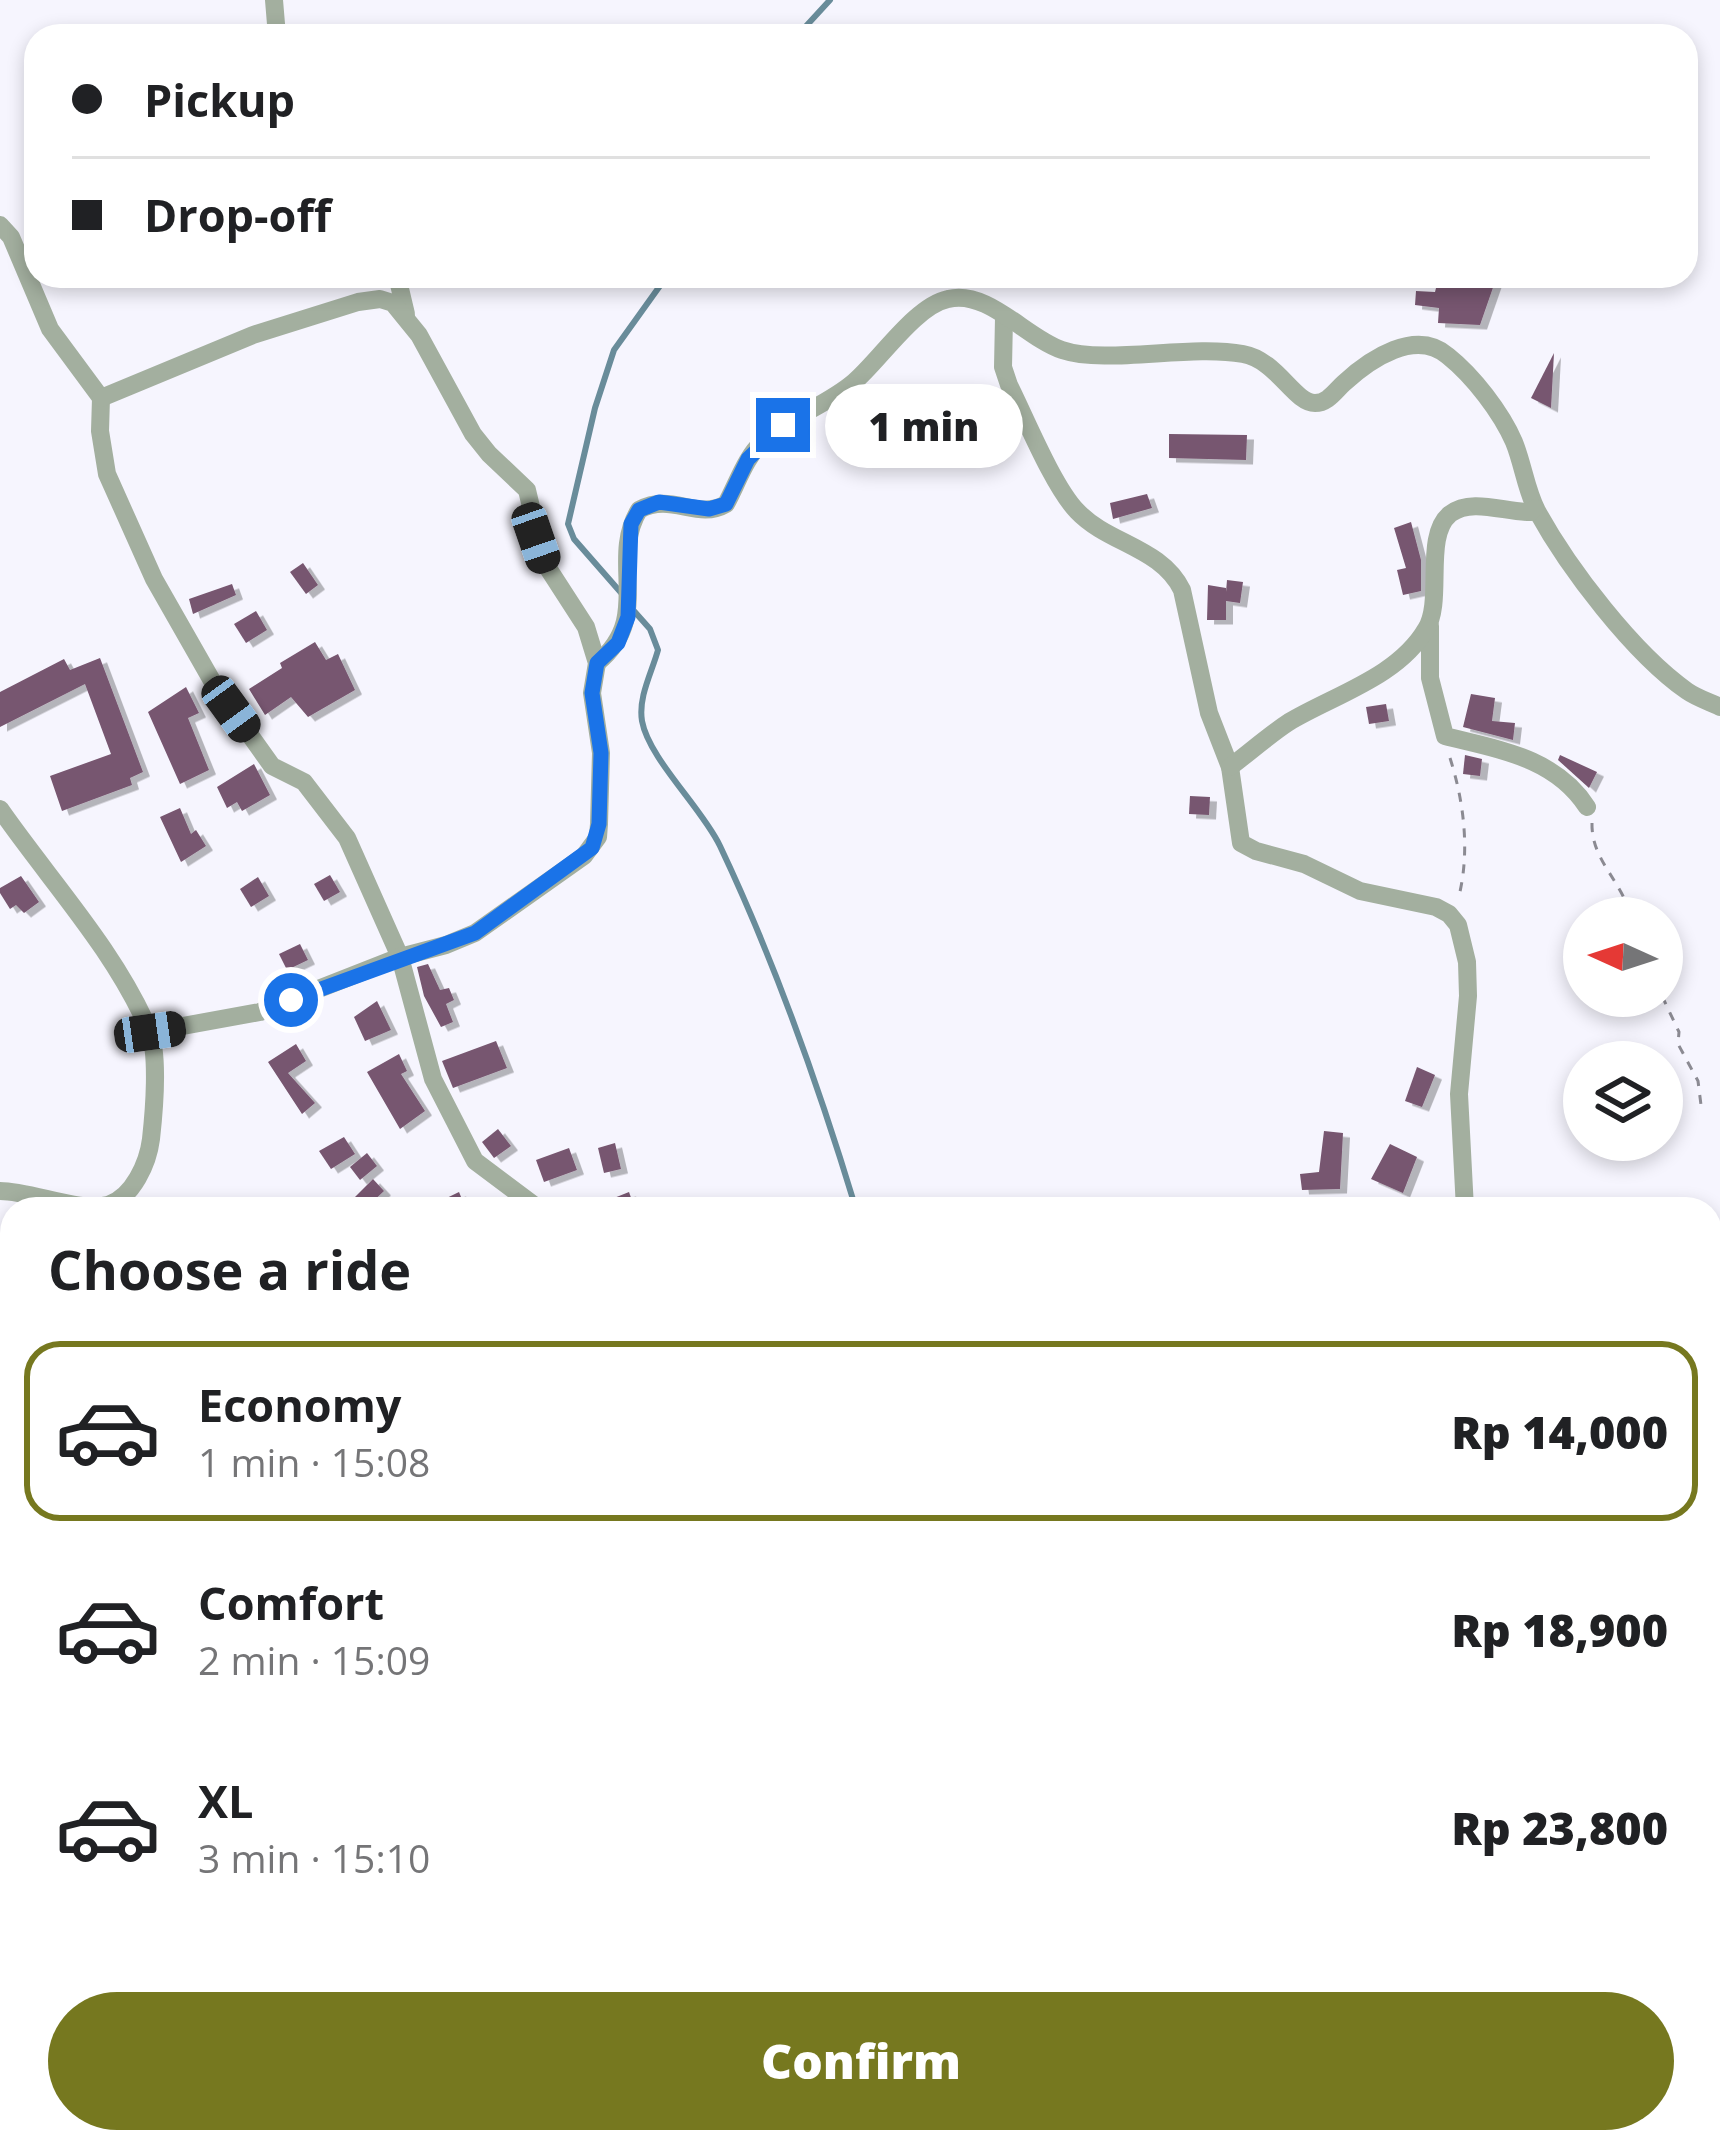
<!DOCTYPE html>
<html lang="en">
<head>
<meta charset="utf-8">
<style>
	body { margin:0; font-family:"Open Sans",sans-serif; background:#f6f6f6; color:#202124; height:100vh; display:flex; flex-direction:column; font-size:45px; white-space:nowrap }
	* { box-sizing:border-box; margin:0 }
	p { font-size:39px; color:#757577 }
	.icon { flex:none; width:66px; height:66px; fill:none; stroke:currentColor; stroke-width:2; stroke-linecap:round; stroke-linejoin:round }
	.map { position:relative; flex:1; overflow:hidden }
	.sheet { position:absolute; left:0px; top:1197px; width:1722px; height:957px; display:flex; flex-direction:column; background:#fff; border-radius:36px 36px 0 0; box-shadow:0 6px 18px #0003 }
	.sheet>* { flex:none }
	.hud { position:absolute; left:24px; top:24px; width:1674px; height:264px; border-radius:36px; box-shadow:0 6px 18px #0003; display:grid; align-content:center; height:264px; padding:0 48px; background:#fff }
	.needle { width:78px; rotate:273deg }
	.controls { position:absolute; left:1563px; top:897px; display:grid; gap:24px }
	.controls a { display:grid; place-items:center; width:120px; height:120px; border-radius:50%; background:#fff; box-shadow:0 6px 18px #0003; font-size:60px }
	.end { position:absolute; width:54px; height:54px; margin:-27px; border:15px solid #1a73e8; background:#fff; box-shadow:0 0 0 6px #fff }
	.from { border-radius:50% }
	.bubble { position:absolute; height:84px; border-radius:42px; background:#fff; box-shadow:0 6px 18px #0003; font-size:39px; font-weight:800; line-height:84px; text-align:center }
	.car { position:absolute; width:36px; height:72px; margin:-36px -18px; border-radius:15px; box-shadow:0 0 9px 3px #0007; background:linear-gradient(#222 24%,#8ab4d8 0 40%,#222 0 76%,#8ab4d8 0 86%,#222 0) }
	.hud b { display:flex; align-items:center; gap:42px; height:114px; font-size:45px }
	.hud b+b { border-top:3px solid #e0e0e0 }
	.hud i { width:30px; height:30px; background:#202124 }
	ul { padding:0; list-style:none }
	li { display:flex; align-items:center; gap:36px; height:180px; margin:0 24px 18px; padding:0 24px; border:6px solid transparent; border-radius:36px }
	li div { flex:1 }
	li b { display:block; font-size:45px }
	li em { font-style:normal; font-weight:800 }
	li.active { border-color:#76781f }
	li>.icon { width:108px; height:108px; stroke-width:1.5 }
	h2 { padding:0 48px; font-size:54px; line-height:144px }
	.button { display:flex; gap:24px; margin-top:auto; padding:24px 48px }
	.button a { flex:1; height:138px; border-radius:72px; background:#76781f; color:#fff; font-size:48px; font-weight:800; line-height:138px; text-align:center }
	.map>svg:first-child { display:block }
</style>
</head>
<body>
<div class="map">
<svg width="1720" height="2153" viewBox="0 0 1720 2153">
	<defs>
		<filter id="shadow"><feDropShadow dx="7" dy="4.5" stdDeviation="0" flood-color="#0004"/></filter>
	</defs>
	<rect width="100%" height="100%" fill="#f6f5fe"/>
	<g fill="none" stroke-linecap="round" stroke-linejoin="round">
		<g stroke="#698c9a" stroke-width="6">
			<polyline points="797,36 830,0"/>
			<polyline points="623,595 574,539 568,524 595,408 614,350 667,276"/>
			<path d="M634 611 650 629 658 650C652 672 638 697 642 721 649 759 702 808 720 846 775 962 819 1087 856 1209"/>
			<polyline points="1682,2142 1684,2153"/>
		</g>
	</g>
	<g fill="#77566f" filter="url(#shadow)">
		<polygon points="1439,276 1497,276 1480,325 1438,323 1439,308 1415,305 1416,291 1435,292"/>
		<polygon points="1554,353 1551,408 1531,398"/>
		<polygon points="1169,434 1247,435 1246,460 1169,458"/>
		<polygon points="1147,494 1152,508 1113,519 1110,503"/>
		<polygon points="1411,522 1421,560 1421,591 1403,595 1397,570 1406,568 1394,528"/>
		<polygon points="303,563 318,585 306,594 290,572"/>
		<polygon points="1227,580 1243,582 1240,603 1226,601 1226,620 1207,620 1208,585 1226,588 1226,592"/>
		<polygon points="232,584 236,595 193,614 189,599"/>
		<polygon points="256,611 267,630 246,643 234,624"/>
		<polygon points="315,642 326,660 338,654 355,690 308,717 291,697 265,715 249,689 282,668 280,663"/>
		<polygon points="100,658 143,772 130,778 132,785 62,811 50,776 111,754 85,684 0,727 0,692 64,659 70,670"/>
		<polygon points="186,687 199,713 188,718 209,770 180,784 148,712"/>
		<polygon points="1471,694 1495,698 1492,721 1515,723 1513,740 1463,727"/>
		<polygon points="1386,704 1389,721 1369,724 1366,707"/>
		<polygon points="1465,755 1482,759 1480,776 1463,774"/>
		<polygon points="1560,755 1597,772 1589,788 1558,760"/>
		<polygon points="254,764 270,795 242,811 237,802 227,808 217,787"/>
		<polygon points="1190,796 1210,797 1209,815 1189,814"/>
		<polygon points="180,808 191,834 196,830 206,846 181,862 160,817"/>
		<polygon points="330,875 340,892 324,901 314,884"/>
		<polygon points="21,876 39,902 24,913 16,905 10,909 0,893 0,888"/>
		<polygon points="258,877 269,896 251,907 240,889"/>
		<polygon points="300,944 308,960 287,970 279,954"/>
		<polygon points="428,964 440,990 449,988 454,1000 446,1004 453,1022 441,1027 424,996 417,967"/>
		<polygon points="377,1001 391,1030 365,1041 354,1017"/>
		<polygon points="496,1041 507,1068 453,1088 442,1061"/>
		<polygon points="296,1044 306,1061 288,1073 315,1103 302,1114 268,1062"/>
		<polygon points="399,1054 407,1071 401,1074 425,1111 400,1129 367,1072"/>
		<polygon points="1417,1067 1435,1075 1422,1107 1405,1101"/>
		<polygon points="498,1129 511,1146 494,1158 482,1142"/>
		<polygon points="1324,1131 1343,1133 1340,1189 1302,1190 1300,1174 1319,1172"/>
		<polygon points="344,1137 355,1154 331,1169 319,1151"/>
		<polygon points="615,1143 621,1169 604,1173 598,1148"/>
		<polygon points="1390,1144 1417,1157 1403,1193 1371,1179"/>
		<polygon points="569,1148 577,1170 544,1182 536,1160"/>
		<polygon points="367,1153 377,1166 360,1180 350,1167"/>
		<polygon points="373,1179 384,1191 366,1208 355,1197"/>
		<polygon points="459,1192 466,1209 424,1209"/>
		<polygon points="629,1192 635,1209 590,1209 589,1208"/>
	</g>
	<g fill="none" stroke-linecap="round" stroke-linejoin="round">
		<g stroke="#8b8a92" stroke-width="3" stroke-dasharray="9 9" stroke-linecap="butt">
			<path d="M1450 758C1464 802 1470 851 1459 896"/>
			<path d="M1592 823C1591 861 1623 881 1631 918"/>
			<polyline points="1662,996 1679,1032 1678,1044 1698,1081 1701,1105"/>
			<polyline points="1710,1724 1720,1736"/>
			<polyline points="1484,2142 1486,2153"/>
		</g>
		<g stroke="#a3af9f" stroke-width="18">
			<polyline points="274,0 277,36"/>
			<polyline points="0,225 11,237 50,329 101,398 100,431 107,474 154,579 215,686 272,766 304,782 347,838 400,957 433,1079 475,1161 539,1209"/>
			<polyline points="397,276 406,314"/>
			<path d="M1004 318 1003 367 1009 385C1026 419 1053 486 1077 511 1108 544 1161 547 1182 590L1209 713 1230 767 1241 843 1256 851 1304 864 1360 891 1436 907 1449 914 1458 925 1467 962 1468 996 1459 1094 1465 1209"/>
			<polyline points="101,398 253,335 358,302 380,299 393,303 419,335 473,434 489,454 527,490 544,562 586,627 597,663 592,693 601,753 599,824 598,837 584,856 475,933 446,945 400,957 260,1012 150,1032"/>
			<path d="M1430 626V678L1445 736C1496 749 1555 757 1587 807"/>
			<path d="M597 663C654 617 608 562 639 510 672 492 697 521 726 504 738 482 745 458 763 441 790 416 826 406 854 382 880 360 915 306 948 299 988 289 1026 338 1062 350 1106 365 1190 344 1243 354 1277 360 1294 403 1315 403 1328 403 1335 391 1344 383 1370 359 1416 328 1448 356 1473 376 1501 412 1514 442 1523 464 1526 490 1537 511 1569 569 1633 653 1687 691 1697 698 1710 702 1720 707"/>
			<path d="M1230 767C1250 752 1269 735 1289 722 1334 695 1398 677 1426 629 1444 601 1423 536 1450 514 1472 497 1506 513 1531 512L1535 508"/>
			<path d="M0 809C50 881 114 949 149 1030 159 1054 154 1112 151 1139 148 1163 133 1197 108 1205 80 1213 32 1191 0 1191"/>
		</g>
	</g>
	<g fill="none" stroke-linecap="round" stroke-linejoin="round">
		<polyline stroke="#1a73e8" stroke-width="15" points="291,1000 475,933 592,848 599,824 601,753 592,693 597,663 618,643 628,617 631,524 639,510 659,502 709,509 726,504 748,459 783,425"/>
	</g>
</svg>
<div class="controls">
<a><svg class="needle" viewBox="-14 -14 28 28"><path d="M0-13l5 13h-10z" fill="#e53935"/><path d="M0 13l5-13h-10z" fill="#757577"/></svg></a>
<a><svg class="icon" aria-label="layers" viewBox="0 0 24 24"><path d="M12 4l9 5-9 5-9-5zM3 14l9 5 9-5"/></svg></a>
</div>
<i class="end from" style="left:291px;top:1000px"></i>
<i class="end" style="left:783px;top:425px"></i>
<div class="bubble" style="left:825px;top:384px;width:198px">1 min</div>
<i class="car" style="left:536px;top:538px;rotate:161deg"></i>
<i class="car" style="left:231px;top:709px;rotate:144deg"></i>
<i class="car" style="left:150px;top:1032px;rotate:82deg"></i>
<div class="hud">
<b><i class="from"></i>Pickup</b>
<b><i></i>Drop-off</b>
</div>
<section class="sheet">
<h2>Choose a ride</h2>
<ul>
<li class="active"><svg class="icon" aria-label="car" viewBox="0 0 24 24"><path d="M5 17H2v-5l4-1 3-4h7l3 4 3 1v5h-3M9 17h6M6 11h13"/><circle cx="7" cy="17" r="2"/><circle cx="17" cy="17" r="2"/></svg><div><b>Economy</b><p>1 min · 15:08</p></div><em>Rp 14,000</em></li>
<li><svg class="icon" aria-label="car" viewBox="0 0 24 24"><path d="M5 17H2v-5l4-1 3-4h7l3 4 3 1v5h-3M9 17h6M6 11h13"/><circle cx="7" cy="17" r="2"/><circle cx="17" cy="17" r="2"/></svg><div><b>Comfort</b><p>2 min · 15:09</p></div><em>Rp 18,900</em></li>
<li><svg class="icon" aria-label="car" viewBox="0 0 24 24"><path d="M5 17H2v-5l4-1 3-4h7l3 4 3 1v5h-3M9 17h6M6 11h13"/><circle cx="7" cy="17" r="2"/><circle cx="17" cy="17" r="2"/></svg><div><b>XL</b><p>3 min · 15:10</p></div><em>Rp 23,800</em></li>
</ul>
<div class="button"><a>Confirm</a></div>
</section>
</div>
</body>
</html>
